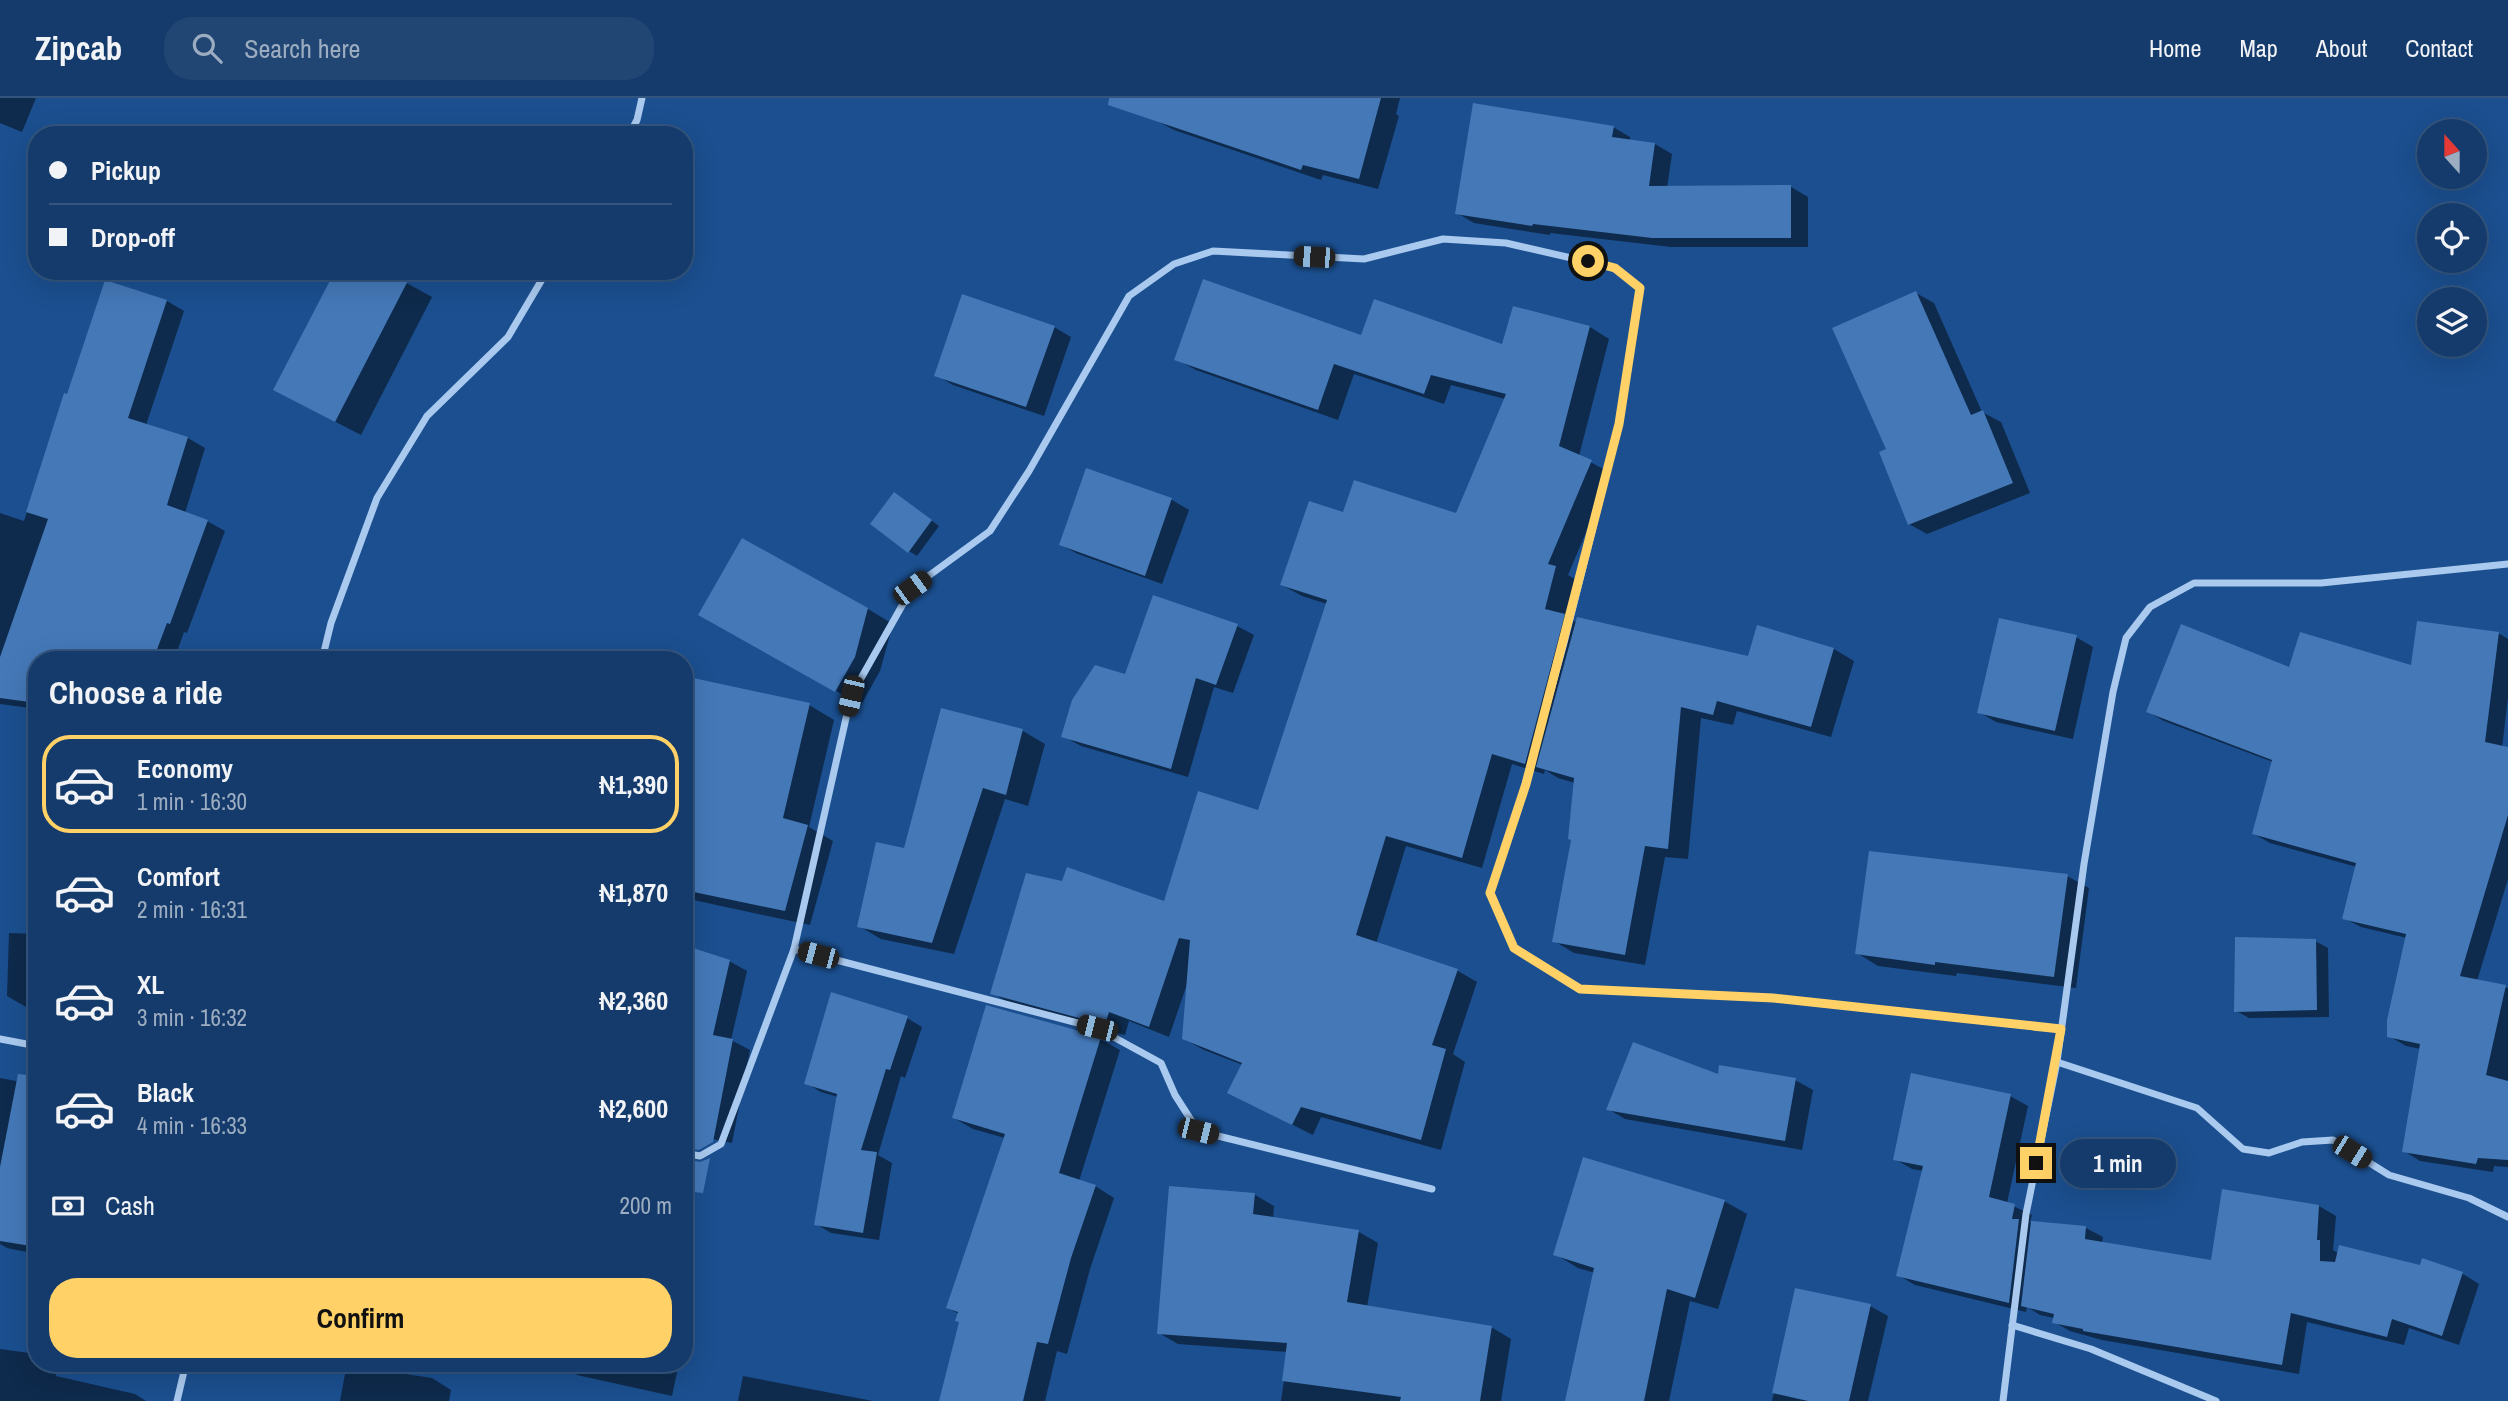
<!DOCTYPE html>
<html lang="en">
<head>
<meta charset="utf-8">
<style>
	body { margin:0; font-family:"Archivo Narrow",sans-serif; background:#214673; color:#f1f3f6; height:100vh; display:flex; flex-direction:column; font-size:26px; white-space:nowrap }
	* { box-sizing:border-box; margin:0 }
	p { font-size:23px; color:#9dadc1 }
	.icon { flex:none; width:38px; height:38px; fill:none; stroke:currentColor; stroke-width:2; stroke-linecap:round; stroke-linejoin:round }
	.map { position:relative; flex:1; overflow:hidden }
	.side { position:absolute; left:28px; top:553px; width:665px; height:721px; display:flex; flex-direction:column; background:#143b6b; border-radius:28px; box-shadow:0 7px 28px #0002,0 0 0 2px #33557e }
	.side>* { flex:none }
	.top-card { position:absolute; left:28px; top:28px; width:665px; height:154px; border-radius:28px; box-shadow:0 7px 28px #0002,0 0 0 2px #33557e; display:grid; align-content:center; height:154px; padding:0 21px; background:#143b6b }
	.needle { width:46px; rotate:339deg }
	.fabs { position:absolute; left:2417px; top:21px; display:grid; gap:14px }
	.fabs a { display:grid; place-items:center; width:70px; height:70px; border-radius:50%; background:#143b6b; box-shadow:0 7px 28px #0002,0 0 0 2px #33557e; font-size:35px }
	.end { position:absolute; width:32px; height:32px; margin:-16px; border:9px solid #ffd166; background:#111; box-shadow:0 0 0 4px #111 }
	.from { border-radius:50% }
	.bubble { position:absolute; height:49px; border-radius:24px; background:#143b6b; box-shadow:0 7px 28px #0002,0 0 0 2px #33557e; font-size:23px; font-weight:800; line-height:49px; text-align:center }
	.car { position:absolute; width:21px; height:42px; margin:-21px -10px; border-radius:9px; box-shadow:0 0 5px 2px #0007; background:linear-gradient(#222 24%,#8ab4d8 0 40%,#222 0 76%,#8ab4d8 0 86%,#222 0) }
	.top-card b { display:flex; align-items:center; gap:24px; height:66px; font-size:26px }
	.top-card b+b { border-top:2px solid #33557e }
	.top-card i { width:18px; height:18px; background:#f1f3f6 }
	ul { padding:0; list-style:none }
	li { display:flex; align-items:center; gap:21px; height:98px; margin:0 14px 10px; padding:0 7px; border:4px solid transparent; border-radius:28px }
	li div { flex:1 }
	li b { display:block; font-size:26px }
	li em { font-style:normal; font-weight:800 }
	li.active { border-color:#ffd166 }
	li>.icon { width:63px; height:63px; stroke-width:1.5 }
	h2 { padding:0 21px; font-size:32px; line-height:84px }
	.pay { display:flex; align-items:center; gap:18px; height:77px; padding:0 21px; font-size:26px }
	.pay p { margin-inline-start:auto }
	.cta { display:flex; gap:14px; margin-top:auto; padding:14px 21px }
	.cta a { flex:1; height:80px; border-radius:28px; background:#ffd166; color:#111; font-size:28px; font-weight:800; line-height:80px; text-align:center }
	header { display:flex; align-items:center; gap:42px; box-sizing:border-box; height:98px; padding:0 35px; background:#143b6b; border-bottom:2px solid #33557e }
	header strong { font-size:33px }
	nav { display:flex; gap:38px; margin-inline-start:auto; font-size:24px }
	.search { width:490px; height:63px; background:#214673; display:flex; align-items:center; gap:18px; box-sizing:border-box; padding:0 24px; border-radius:28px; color:#9dadc1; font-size:26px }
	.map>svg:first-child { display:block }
</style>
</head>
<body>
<header>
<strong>Zipcab</strong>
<div class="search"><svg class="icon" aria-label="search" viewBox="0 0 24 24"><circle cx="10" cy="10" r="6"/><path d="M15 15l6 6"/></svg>Search here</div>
<nav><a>Home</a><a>Map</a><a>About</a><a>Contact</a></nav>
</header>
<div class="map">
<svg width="2508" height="1303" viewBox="0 0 2508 1303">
	<rect width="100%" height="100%" fill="#1b4f8f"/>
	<g fill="#0007">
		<polygon points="0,0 36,0 22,34 0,25"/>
		<polygon points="1115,0 1400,0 1396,16 1399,18 1378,91 1323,77 1321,82 1174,32"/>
		<polygon points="1613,29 1630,39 1630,43 1655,46 1672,56 1667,90 1791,89 1808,99 1808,149 1671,149 1550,135 1550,137 1474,125 1457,115"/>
		<polygon points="385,173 432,199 361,337 301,306"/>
		<polygon points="106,184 167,203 184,213 146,327 188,340 205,350 185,415 207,423 225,433 187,535 184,534 174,562 37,562 37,611 0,606 0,415 24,423 65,298 68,299"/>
		<polygon points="1916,195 1934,205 1982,314 2001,324 2030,395 1927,436 1909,426 1888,352"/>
		<polygon points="1514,210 1590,229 1609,241 1579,358 1611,375 1568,477 1575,481 1566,518 1577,525 1749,560 1758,529 1834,551 1854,563 1831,639 1737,613 1733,627 1701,620 1688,761 1665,759 1645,867 1574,855 1554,843 1573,742 1575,685 1558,680 1545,672 1544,676 1512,666 1482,770 1406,748 1376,846 1458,873 1477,884 1453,956 1465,964 1441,1052 1321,1019 1313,1037 1229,995 1243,967 1204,952 1184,941 1187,886 1169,939 1129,923 1125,937 1012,906 992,895 1165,805 1259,714 1327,506 1302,498 1282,487 1344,416 1457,418 1505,301 1451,287 1444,306 1354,276 1338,322 1196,272 1176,261 1362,239 1504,248"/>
		<polygon points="1054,229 1071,239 1044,318 953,287 936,277"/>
		<polygon points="1087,372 1172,402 1189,412 1162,486 1078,456 1061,447"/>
		<polygon points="902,401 939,428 917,458 909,453"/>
		<polygon points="868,511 893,526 880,573 861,607 701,517"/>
		<polygon points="1237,528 1254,537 1233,595 1214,589 1188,679 1081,648 1063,638 1126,578"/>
		<polygon points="2498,535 2508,541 2508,599 2502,650 2508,651 2508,781 2477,883 2508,890 2508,1069 2494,1068 2493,1074 2420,1063 2404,1053 2421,951 2406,948 2389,938 2407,840 2361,829 2344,820 2357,769 2270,745 2254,736 2273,664 2164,623 2148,614 2290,571 2413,569"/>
		<polygon points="2076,539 2093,549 2073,641 1996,624 1979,614"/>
		<polygon points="286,553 314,562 283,562"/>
		<polygon points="809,607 834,622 809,729 833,743 810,827 684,800 684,699"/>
		<polygon points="943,612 1023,633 1045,646 1028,708 1005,701 954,856 881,841 859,828 905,752"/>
		<polygon points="2067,778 2089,790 2076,890 1957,875 1956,878 1878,868 1857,855"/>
		<polygon points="9,835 37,836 37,910 26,909 7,898"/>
		<polygon points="2315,843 2328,850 2329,919 2249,920 2236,913"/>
		<polygon points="729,863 747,873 731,942 750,952 732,1045 684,1035"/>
		<polygon points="907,920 922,929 905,980 901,978 878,1057 892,1065 879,1142 831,1135 816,1126 838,999 821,994 806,985"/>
		<polygon points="1100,941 1120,952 1079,1083 1095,1088 1114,1100 1090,1171 1067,1256 1057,1253 1045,1303 940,1303 961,1224 959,1216 948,1210 1005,1040 973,1031 954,1020"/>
		<polygon points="1719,979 1795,982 1813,992 1802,1052 1625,1021 1608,1011"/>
		<polygon points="0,980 37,987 37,1156 7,1150 0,1146"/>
		<polygon points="2010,998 2028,1008 2007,1105 2032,1117 2030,1124 2086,1130 2103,1139 2102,1145 2213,1164 2319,1108 2336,1118 2333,1152 2339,1156 2421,1169 2423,1162 2463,1176 2479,1186 2459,1247 2409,1230 2404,1247 2307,1224 2299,1276 2102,1242 2070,1233 2054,1224 2054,1220 2040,1217 2027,1209 2026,1214 1915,1187 1898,1177 1924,1073 1912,1071 1895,1061"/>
		<polygon points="1255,1097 1274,1108 1273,1121 1359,1134 1378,1145 1367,1209 1491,1229 1511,1241 1501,1303 1281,1303 1288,1254 1178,1246 1159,1235"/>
		<polygon points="1724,1103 1747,1116 1718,1211 1690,1203 1669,1303 1567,1303 1595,1175 1578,1170 1555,1156"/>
		<polygon points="1797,1192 1870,1208 1888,1218 1868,1303 1772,1303"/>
		<polygon points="684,1193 694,1198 684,1242"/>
		<polygon points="0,1251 37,1256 37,1265 57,1267 56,1278 135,1296 146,1303 0,1303"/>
		<polygon points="347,1265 403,1265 399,1275 432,1280 451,1292 449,1303 340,1303"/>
		<polygon points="560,1265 679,1265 672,1298 577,1277 560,1268"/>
		<polygon points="743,1278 873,1303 738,1303"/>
	</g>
	<g fill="#4478b7">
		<polygon points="1109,0 1381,0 1359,81 1303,67 1301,72 1108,7"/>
		<polygon points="1473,5 1614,28 1612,39 1655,45 1649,88 1791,87 1791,140 1652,140 1533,126 1532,128 1455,116"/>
		<polygon points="335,173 413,173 335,324 273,292"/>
		<polygon points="1203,181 1361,237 1374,201 1502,246 1513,208 1590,228 1559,348 1592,362 1548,466 1556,468 1545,511 1565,516 1525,666 1492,656 1462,760 1386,738 1356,837 1458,871 1432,947 1446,951 1421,1042 1301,1009 1292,1027 1227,995 1242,965 1182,941 1190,842 1179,840 1149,929 1109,914 1105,927 990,896 1026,775 1062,783 1067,769 1164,803 1198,693 1258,712 1327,502 1280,487 1309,403 1343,414 1354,382 1456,415 1506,296 1431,277 1424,296 1334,266 1318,312 1174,262"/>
		<polygon points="105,182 167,202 128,320 188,339 167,407 208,422 170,526 167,525 153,562 37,562 37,605 0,600 0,559 48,421 26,414 64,295 67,296"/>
		<polygon points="1916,193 1971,317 1983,312 2013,385 1908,427 1879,354 1886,351 1832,230"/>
		<polygon points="962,196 1055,228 1026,309 934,278"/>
		<polygon points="1086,370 1172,400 1145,478 1059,447"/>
		<polygon points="894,394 932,422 908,455 870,426"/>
		<polygon points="742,440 868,510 855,559 835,594 698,517"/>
		<polygon points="1153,497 1238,526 1216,587 1196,580 1171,671 1061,639 1072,602 1095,567 1125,576"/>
		<polygon points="1577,519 1748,558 1757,527 1834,550 1811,629 1717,603 1713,617 1681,609 1668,751 1645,748 1625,857 1552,844 1571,742 1568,741 1574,680 1536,669"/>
		<polygon points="1999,520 2077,537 2055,633 1977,615"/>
		<polygon points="2417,523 2499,534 2485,644 2508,649 2508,717 2460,878 2506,887 2486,977 2508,983 2508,1062 2478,1060 2476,1066 2402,1054 2420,946 2387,939 2387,922 2406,836 2342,821 2356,765 2252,736 2272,662 2146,614 2181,526 2289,569 2300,534 2411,567"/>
		<polygon points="684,578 810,605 783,720 808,727 785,813 684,792"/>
		<polygon points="941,610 1023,631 1006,697 983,690 932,845 857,829 876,744 904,750"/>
		<polygon points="1869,753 2068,776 2054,879 1935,864 1935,867 1855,856"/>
		<polygon points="2235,839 2316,841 2317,912 2234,914"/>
		<polygon points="684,847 730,862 713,937 733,941 713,1044 699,1052 684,1049"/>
		<polygon points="831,894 908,918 890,972 886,971 861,1052 877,1054 863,1135 814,1127 837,996 804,986"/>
		<polygon points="986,907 1101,939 1059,1075 1096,1087 1071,1160 1048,1246 1037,1244 1023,1303 939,1303 959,1224 955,1223 958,1214 946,1210 1005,1036 952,1020"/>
		<polygon points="1633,944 1718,976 1719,967 1796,980 1785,1043 1606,1012"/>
		<polygon points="1911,975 2011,996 1989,1099 2015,1106 2012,1121 2019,1121 2009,1205 1896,1178 1923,1068 1893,1062"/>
		<polygon points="18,976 37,978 37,1149 0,1143 0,1069"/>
		<polygon points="1583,1059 1725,1102 1695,1200 1667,1191 1644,1303 1565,1303 1594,1170 1553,1157"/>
		<polygon points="710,1060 703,1095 684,1093 684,1061 700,1064"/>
		<polygon points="1169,1088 1255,1095 1253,1116 1359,1132 1347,1204 1492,1228 1480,1303 1400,1303 1401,1299 1282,1283 1287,1245 1157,1236"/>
		<polygon points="2222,1091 2319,1107 2317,1142 2320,1142 2320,1163 2335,1164 2339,1147 2420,1167 2422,1160 2463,1174 2442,1238 2392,1221 2387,1239 2291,1215 2282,1267 2083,1233 2083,1231 2052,1225 2054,1216 2021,1208 2031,1123 2086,1128 2085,1141 2211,1162"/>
		<polygon points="1795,1190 1871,1206 1849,1303 1808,1303 1772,1295"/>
	</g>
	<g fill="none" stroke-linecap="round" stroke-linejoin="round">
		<g stroke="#a9c9ee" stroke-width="7">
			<polyline points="629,37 637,22 642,0"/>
			<polyline points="322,562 331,525 377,400 427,318 508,239 547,173"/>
			<polyline points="794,851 1097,930 1161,965 1175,997 1198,1033 1432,1091"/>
			<polyline points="0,941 37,948"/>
			<polyline points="2057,964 2197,1010 2243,1051 2269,1055 2302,1044 2333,1042 2389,1077 2469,1100 2508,1119"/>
			<polyline points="684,1055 700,1058 721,1046 794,851 851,598 912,490 990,433 1029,373 1129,198 1174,166 1213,153 1364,161 1443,141 1506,145 1615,170 1640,190 1619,326 1564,545 1519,709 1490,795 1514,850 1580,891 1773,900 2061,931"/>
			<polyline points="2012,1227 2091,1251 2216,1303"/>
			<polyline points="177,1303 186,1265"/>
			<polyline points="2003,1303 2026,1116 2057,964 2084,766 2113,594 2126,540 2150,509 2194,485 2321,485 2508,466"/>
		</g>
	</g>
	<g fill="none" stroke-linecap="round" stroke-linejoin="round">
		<polyline stroke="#ffd166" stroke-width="9" points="1588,163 1615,170 1640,190 1619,326 1526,686 1490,795 1514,850 1580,891 1773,900 2061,931 2036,1065"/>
	</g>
</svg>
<div class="fabs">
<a><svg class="needle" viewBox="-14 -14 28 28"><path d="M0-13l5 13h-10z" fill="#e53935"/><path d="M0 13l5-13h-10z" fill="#9dadc1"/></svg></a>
<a><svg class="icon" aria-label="locate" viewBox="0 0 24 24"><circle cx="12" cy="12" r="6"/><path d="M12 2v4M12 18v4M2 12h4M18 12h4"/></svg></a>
<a><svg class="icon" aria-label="layers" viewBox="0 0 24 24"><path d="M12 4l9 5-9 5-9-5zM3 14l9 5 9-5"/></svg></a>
</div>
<i class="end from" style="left:1588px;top:163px"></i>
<i class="end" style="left:2036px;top:1065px"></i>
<div class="bubble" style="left:2060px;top:1041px;width:116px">1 min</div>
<i class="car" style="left:1314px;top:159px;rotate:273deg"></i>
<i class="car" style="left:912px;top:490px;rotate:54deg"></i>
<i class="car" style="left:851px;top:598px;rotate:193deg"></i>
<i class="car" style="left:818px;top:857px;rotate:285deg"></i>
<i class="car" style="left:1097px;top:930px;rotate:284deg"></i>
<i class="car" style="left:1198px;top:1033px;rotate:104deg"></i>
<i class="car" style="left:2352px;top:1054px;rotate:122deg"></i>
<div class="top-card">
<b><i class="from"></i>Pickup</b>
<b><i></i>Drop-off</b>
</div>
<section class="side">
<h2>Choose a ride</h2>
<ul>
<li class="active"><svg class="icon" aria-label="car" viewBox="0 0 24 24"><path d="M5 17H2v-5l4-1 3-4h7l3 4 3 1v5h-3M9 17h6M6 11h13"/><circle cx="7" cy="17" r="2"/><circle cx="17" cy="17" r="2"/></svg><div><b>Economy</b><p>1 min · 16:30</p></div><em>₦1,390</em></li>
<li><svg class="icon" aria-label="car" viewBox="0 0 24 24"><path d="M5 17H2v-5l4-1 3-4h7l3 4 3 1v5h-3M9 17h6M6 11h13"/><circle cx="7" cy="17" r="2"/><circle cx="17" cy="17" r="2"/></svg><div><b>Comfort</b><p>2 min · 16:31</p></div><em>₦1,870</em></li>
<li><svg class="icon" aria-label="car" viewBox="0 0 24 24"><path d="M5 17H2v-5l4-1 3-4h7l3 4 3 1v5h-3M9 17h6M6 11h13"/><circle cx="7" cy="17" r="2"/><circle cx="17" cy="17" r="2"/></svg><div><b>XL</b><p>3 min · 16:32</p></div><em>₦2,360</em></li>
<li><svg class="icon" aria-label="car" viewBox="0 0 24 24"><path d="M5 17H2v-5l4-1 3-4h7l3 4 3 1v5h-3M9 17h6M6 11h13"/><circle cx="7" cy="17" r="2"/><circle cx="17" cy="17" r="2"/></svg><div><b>Black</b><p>4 min · 16:33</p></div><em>₦2,600</em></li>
</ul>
<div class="pay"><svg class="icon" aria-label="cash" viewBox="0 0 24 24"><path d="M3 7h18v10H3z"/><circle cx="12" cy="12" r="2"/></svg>Cash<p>200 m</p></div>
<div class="cta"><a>Confirm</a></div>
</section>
</div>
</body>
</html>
